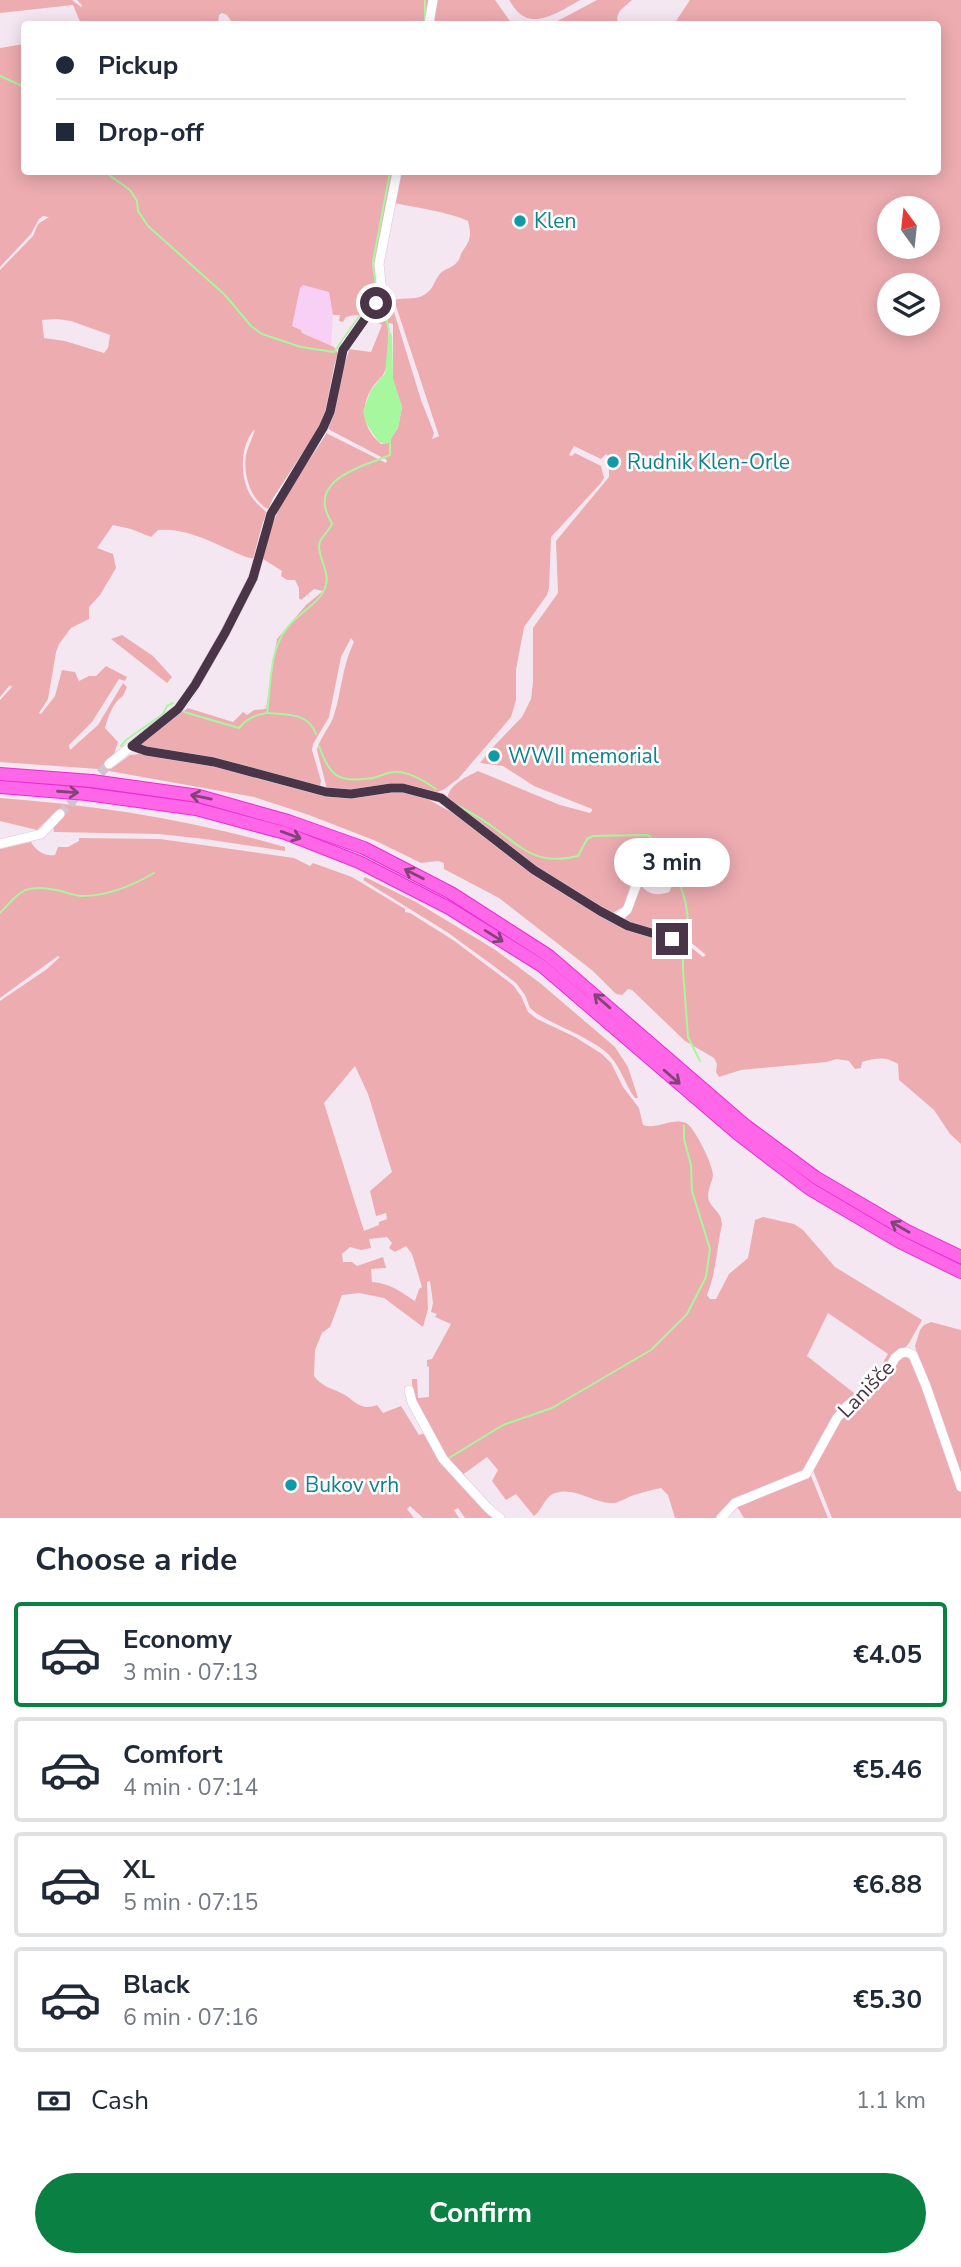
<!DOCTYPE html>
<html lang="en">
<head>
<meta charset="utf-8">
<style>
	body { margin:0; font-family:"Nunito Sans",sans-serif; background:#f2f2f3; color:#1f2937; height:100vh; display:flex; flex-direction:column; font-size:26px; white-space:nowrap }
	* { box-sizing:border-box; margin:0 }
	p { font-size:23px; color:#747a83 }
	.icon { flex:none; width:38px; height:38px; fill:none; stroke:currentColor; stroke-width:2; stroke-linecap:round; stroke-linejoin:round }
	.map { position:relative; height:1518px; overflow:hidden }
	.panel { display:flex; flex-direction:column; background:#fff; flex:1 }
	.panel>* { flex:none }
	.guide { position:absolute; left:21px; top:21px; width:920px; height:154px; border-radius:7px; box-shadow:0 4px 18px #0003; display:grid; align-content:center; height:154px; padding:0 35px; background:#fff }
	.needle { width:46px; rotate:345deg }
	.fabs { position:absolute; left:877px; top:196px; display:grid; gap:14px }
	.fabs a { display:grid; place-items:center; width:63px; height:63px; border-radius:50%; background:#fff; box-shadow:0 4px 18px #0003; font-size:35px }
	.end { position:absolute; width:32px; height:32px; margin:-16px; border:9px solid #493547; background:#fff; box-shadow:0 0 0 4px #fff }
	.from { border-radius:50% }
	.bubble { position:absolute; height:49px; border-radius:24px; background:#fff; box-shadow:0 4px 18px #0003; font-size:23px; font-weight:700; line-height:49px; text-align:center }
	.guide b { display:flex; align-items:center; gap:24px; height:66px; font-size:26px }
	.guide b+b { border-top:2px solid #e0e1e3 }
	.guide i { width:18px; height:18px; background:#1f2937 }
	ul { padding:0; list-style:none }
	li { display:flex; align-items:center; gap:21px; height:105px; margin:0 14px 10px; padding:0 21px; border:4px solid #e0e1e3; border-radius:7px }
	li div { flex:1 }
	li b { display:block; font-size:26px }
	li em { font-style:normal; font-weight:700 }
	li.active { border-color:#0b8043 }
	li>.icon { width:63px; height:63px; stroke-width:1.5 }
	h2 { padding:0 35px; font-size:32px; line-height:84px }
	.pay { display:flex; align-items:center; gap:18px; height:77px; padding:0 35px; font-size:26px }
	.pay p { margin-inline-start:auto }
	.button { display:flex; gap:14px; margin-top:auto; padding:14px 35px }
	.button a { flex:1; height:80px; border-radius:42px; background:#0b8043; color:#fff; font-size:28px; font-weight:700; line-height:80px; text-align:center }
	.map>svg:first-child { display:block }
</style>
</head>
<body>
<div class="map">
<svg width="961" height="1518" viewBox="0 0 961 1518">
	<rect width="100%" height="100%" fill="#f5e7f2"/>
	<polygon fill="#f8d0f6" points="296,279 329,292 333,315 331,346 302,333 301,330 291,325"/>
	<g fill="#edacb0" fill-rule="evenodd">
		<polygon points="0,0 72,0 81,7 82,5 77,0 431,0 428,24 233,24 227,15 222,13 219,15 218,24 81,24 73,5 0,13"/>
		<polygon points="435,0 495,0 512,24 432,24"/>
		<path d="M509 0H580C566 8 541 25 525 17 518 14 513 6 509 0Z"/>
		<path d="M597 0H632C623 8 615 12 618 24H552Z"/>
		<path d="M690 0H961V1144L950 1134 934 1110 899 1080 898 1064C886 1056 875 1058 862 1062L861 1068 855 1069 849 1061 837 1059 826 1062 741 1070 719 1077 716 1072 717 1064 714 1058 685 1041 632 990 628 989 622 995 616 994 593 971 499 898 444 869V863L438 861 421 863 376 841 309 815 254 797 98 769 0 762V700L12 687 10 685 0 697V270L33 236 38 224 49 217 43 216 39 219 31 234 0 267V48L24 44V172H394L391 182 390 201 376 264 380 288 378 297 363 316 354 315 346 317 343 322 339 321 340 315H333L329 292 303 285 300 288 292 326 301 330 302 333 334 347 339 355C335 377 332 400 325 420 312 453 289 481 268 509 250 500 243 474 246 455 248 446 253 437 255 429 240 444 239 477 251 496 255 502 261 507 266 512L256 559 246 557C219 546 188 527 158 530L151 537 131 529 113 525 97 548 113 554 116 568 100 595 89 607V619L71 628 59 644 56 652 48 699 39 713 41 714 55 696 62 670 75 672 79 681 89 676H96L106 666 127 677 125 681 119 679 92 722 69 745 70 750 98 725 123 683 127 687 123 696C113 702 108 717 105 728L118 742 114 754 106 762 111 769 130 755 139 754 229 769 331 795 353 797 393 791H408L424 797 469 822 546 881 614 920 627 931 642 933 651 937 656 935 676 944H680V942L687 944 703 957 706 955 688 940 641 929 626 923C623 912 632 891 641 885 648 895 658 896 669 892L674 882 664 863 651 862 644 869 637 880 633 877 624 906 613 913 606 912 549 879 478 823 448 804C444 787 464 778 478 771L560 805 590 813 592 811V809L534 786 503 766 480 763 494 746 522 717 531 699 533 682V628L558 593 556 541 609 477V468L616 463 606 454 601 459 574 446 569 455 572 456 575 453 601 466 604 478 600 484 551 537 549 588 547 595 524 627 516 670V700L511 717 458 779 443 790 433 793 399 785 353 792 327 789 317 750C320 737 330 728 334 715 342 690 342 666 354 642L351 638 341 657 329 717 313 744 312 750 321 781 320 787 219 762 148 749 144 748 142 744 143 740 188 708 233 722 243 712 247 715 254 710 266 709 277 639 306 605 323 591 314 589 301 600 299 598V588L295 580H287L281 576 282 571 263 559C260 512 303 471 324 432L386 463 387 460 330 430 327 427 333 411 345 351 348 349 371 352 382 325 369 318 385 293 391 302 421 400 434 433 432 439 439 436 394 300C404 297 413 300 422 296 434 290 433 283 439 275 443 269 453 268 457 262 460 260 460 255 462 252 470 241 472 236 468 221 446 211 417 208 394 203L396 185 400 172H938V24H674ZM889 208H928V247H889ZM889 285H928V324H889ZM57 319 71 321 110 335 108 348 104 353 65 341 44 338 42 320ZM389 323 393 324V380L402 407 398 428 388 443 381 444C362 428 359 406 374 385 377 381 382 377 384 373 391 358 387 338 389 323Z"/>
		<polygon points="122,635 153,656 172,677 167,683 111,639"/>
		<path d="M0 798C96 805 192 820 285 847V851L205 839 159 834 54 832 53 826 63 818 55 812 37 830 0 821Z"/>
		<path d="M79 838 160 839 294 858 310 866 313 863 352 877 405 909V912L410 913 453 940 513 985 521 996 528 1012 537 1019 575 1037 602 1054 611 1063 623 1087 639 1108 643 1125C657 1130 671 1117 686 1123 694 1126 713 1165 713 1175 712 1184 706 1191 709 1201 713 1210 721 1211 722 1224 717 1247 716 1273 707 1295L710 1299H716L729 1274 748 1258 755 1220 763 1217 794 1224 803 1230 835 1267 922 1320 909 1343 883 1375 841 1411 804 1473 773 1485 719 1518H675L668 1495 661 1488C652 1490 643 1492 634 1495 627 1497 621 1502 614 1503 594 1504 575 1486 555 1493 544 1497 543 1509 534 1516L516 1494 506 1500 492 1481 498 1470 487 1457 461 1476C442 1452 411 1410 412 1379H417L418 1398 429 1397V1367L427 1366V1360L432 1359 451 1324 435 1317 437 1314 431 1312 433 1303 430 1281 427 1282 428 1309 423 1327 384 1298 359 1293 342 1295 330 1327 322 1333 315 1350 314 1376C323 1388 333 1388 345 1395 356 1402 361 1411 377 1405L383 1413 401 1406 419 1435 426 1433 495 1518H465L458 1508 454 1510 459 1518H423L410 1506 407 1509 414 1518H0V1001L47 969 60 957 58 956 0 998V849L31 842C35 850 45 857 55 855L58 847H68L79 841ZM355 1066 368 1094 392 1172 370 1191 376 1216 386 1213 387 1219 379 1222V1225L364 1231 324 1103ZM387 1237 392 1243 389 1248 395 1252 406 1246 412 1254 422 1287 419 1289 415 1301C401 1292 390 1283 372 1282L371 1269 386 1268 383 1257 357 1266 352 1262H343L342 1254 350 1247 361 1250 371 1248 369 1239ZM828 1313 888 1354 877 1373 856 1392 854 1393 807 1356Z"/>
		<path d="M365 877 416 902 494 949 540 983 615 1047 628 1067 638 1098H635C625 1085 621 1067 609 1055 592 1038 556 1026 536 1013L530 1008 525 995 516 983 491 964 447 932 363 880Z"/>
		<polygon points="931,1322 961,1330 961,1481 921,1369 915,1346 920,1330 924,1325"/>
		<polygon points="906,1355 911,1358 961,1491 961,1518 832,1518 813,1470 835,1424 896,1362"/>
		<polygon points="809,1475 811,1476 828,1518 744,1518 736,1505"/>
	</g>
	<polygon fill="#a7f79e" points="389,330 392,335 393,378 402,407 398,427 390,441 384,444 378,441 366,423 363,411 371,390 385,373"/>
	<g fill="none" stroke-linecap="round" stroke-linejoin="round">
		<g stroke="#a7f79e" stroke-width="2">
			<polyline points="425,0 425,20"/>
			<polyline points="0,76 24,87"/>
			<path d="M105 172 130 190 137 201 138 211 148 226 225 295 251 326 262 334 301 347 334 352 374 295C378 284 373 274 373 262L390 172"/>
			<polyline points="382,301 389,330"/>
			<path d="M184 712 239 728C248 718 255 715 267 713 271 686 269 650 287 628 297 614 319 604 325 588 331 574 319 560 319 546 319 537 330 532 332 523 304 480 362 467 390 455V441"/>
			<path d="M267 713C287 715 308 712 316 734"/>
			<polyline points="121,746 126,740 163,714 167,706 173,703"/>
			<path d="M319 746C330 778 339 783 373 778 381 776 388 772 395 772 408 771 426 782 436 789"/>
			<path d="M455 804C468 811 481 818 493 827 524 849 536 866 578 856L587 839 593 836 648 835C671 854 694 906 686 935"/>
			<path d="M0 913C22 889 27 883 61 891 68 893 75 896 82 896 108 896 132 886 154 873"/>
			<polyline points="683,946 683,970 688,1037 700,1061"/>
			<polyline points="449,1458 503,1425 552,1408 651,1350 687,1314 706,1277 710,1249 692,1191 691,1165 684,1139 684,1126"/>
		</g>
		<g stroke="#d3c3d0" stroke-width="9" stroke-dasharray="9 4.5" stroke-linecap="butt">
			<polyline points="91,783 109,764"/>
			<polyline points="60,814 81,792"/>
		</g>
		<g stroke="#dfc5db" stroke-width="10">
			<g id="minor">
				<polyline points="429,24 433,0"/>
				<polyline points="132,746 146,751 214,762 326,792 351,794 391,788 403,788 441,798 534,870 600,911 628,926 672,939"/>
				<polyline points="109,764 178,709 188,697 225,633 253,578 267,525 277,501 321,433 330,412 339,366 346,344 381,296 382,292 379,264 397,172"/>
				<polyline points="0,844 41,834 60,814"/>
				<polyline points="616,919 627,910 641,873"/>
				<polyline points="409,1390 412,1402 443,1459 488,1508 500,1518"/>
				<polyline points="721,1518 735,1503 806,1474 837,1418 847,1406 877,1384 886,1374 895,1358 901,1353 907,1352 913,1355 926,1386 961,1487"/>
			</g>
		</g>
		<g stroke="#ec2ad5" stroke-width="14">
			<g id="highway">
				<polyline points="0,774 92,781 199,796 288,821 364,848 451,893 549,956 746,1126 815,1177 907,1231 961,1257"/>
				<polyline points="0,787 87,794 196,809 285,833 359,862 449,908 542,966 738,1134 810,1189 900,1242 961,1272"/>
			</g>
		</g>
		<use href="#minor" stroke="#fff" stroke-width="9"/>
		<use href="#highway" stroke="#ff67e8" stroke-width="12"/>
	</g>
	<defs><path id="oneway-shaft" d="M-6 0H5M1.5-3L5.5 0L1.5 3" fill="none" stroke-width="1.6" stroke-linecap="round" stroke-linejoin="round" transform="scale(1.75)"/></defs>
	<g stroke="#804477">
		<use href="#oneway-shaft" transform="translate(68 792) rotate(4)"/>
		<use href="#oneway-shaft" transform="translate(201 797) rotate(-168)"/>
		<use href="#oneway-shaft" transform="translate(291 835) rotate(20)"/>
		<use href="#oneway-shaft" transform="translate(414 874) rotate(-153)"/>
		<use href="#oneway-shaft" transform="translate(494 936) rotate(32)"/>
		<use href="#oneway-shaft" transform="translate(602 1001) rotate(-139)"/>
		<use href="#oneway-shaft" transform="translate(672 1077) rotate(41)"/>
		<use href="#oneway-shaft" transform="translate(900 1227) rotate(-150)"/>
	</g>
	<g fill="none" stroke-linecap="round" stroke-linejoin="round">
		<polyline stroke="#493547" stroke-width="9" points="376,303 343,350 330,412 323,428 271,514 253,578 225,633 195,685 178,709 132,746 146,751 214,762 326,792 351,794 391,788 403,788 441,798 534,870 600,911 628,926 672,939"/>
	</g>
	<g fill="#0f9aa8" stroke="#fff" stroke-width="2.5">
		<circle cx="520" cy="221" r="7"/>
		<circle cx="613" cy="462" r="7"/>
		<circle cx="494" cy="756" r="7"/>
		<circle cx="291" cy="1485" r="7"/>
	</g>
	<g text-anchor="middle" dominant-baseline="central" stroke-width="5" stroke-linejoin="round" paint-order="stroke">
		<g font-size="21" fill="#0d838f" stroke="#fff" text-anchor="start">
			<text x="534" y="221">Klen</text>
			<text x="627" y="462">Rudnik Klen-Orle</text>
			<text x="508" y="756">WWII memorial</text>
			<text x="305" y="1485">Bukov vrh</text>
		</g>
		<g font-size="21" fill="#493547" stroke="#fff">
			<text transform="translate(866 1389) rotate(-46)">Lanišče</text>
		</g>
	</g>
</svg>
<div class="fabs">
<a><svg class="needle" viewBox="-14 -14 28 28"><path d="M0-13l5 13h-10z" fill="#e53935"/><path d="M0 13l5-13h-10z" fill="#747a83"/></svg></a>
<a><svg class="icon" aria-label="layers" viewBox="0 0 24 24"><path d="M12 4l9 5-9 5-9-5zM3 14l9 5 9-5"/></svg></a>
</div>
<i class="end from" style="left:376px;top:303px"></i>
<i class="end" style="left:672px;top:939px"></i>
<div class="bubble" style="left:614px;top:838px;width:116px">3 min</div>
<div class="guide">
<b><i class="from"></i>Pickup</b>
<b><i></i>Drop-off</b>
</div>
</div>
<section class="panel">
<h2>Choose a ride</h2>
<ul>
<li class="active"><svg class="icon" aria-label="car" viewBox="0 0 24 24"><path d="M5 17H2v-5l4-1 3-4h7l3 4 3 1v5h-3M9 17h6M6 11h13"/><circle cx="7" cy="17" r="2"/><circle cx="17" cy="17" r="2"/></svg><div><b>Economy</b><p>3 min · 07:13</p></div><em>€4.05</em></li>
<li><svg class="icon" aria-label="car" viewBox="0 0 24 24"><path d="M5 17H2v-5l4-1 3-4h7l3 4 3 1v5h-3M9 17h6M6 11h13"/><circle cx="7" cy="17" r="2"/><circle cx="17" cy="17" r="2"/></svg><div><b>Comfort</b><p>4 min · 07:14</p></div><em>€5.46</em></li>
<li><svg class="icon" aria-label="car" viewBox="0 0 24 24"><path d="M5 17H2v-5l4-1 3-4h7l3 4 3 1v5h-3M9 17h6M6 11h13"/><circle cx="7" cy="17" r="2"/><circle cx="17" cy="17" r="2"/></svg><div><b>XL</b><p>5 min · 07:15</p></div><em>€6.88</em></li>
<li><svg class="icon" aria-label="car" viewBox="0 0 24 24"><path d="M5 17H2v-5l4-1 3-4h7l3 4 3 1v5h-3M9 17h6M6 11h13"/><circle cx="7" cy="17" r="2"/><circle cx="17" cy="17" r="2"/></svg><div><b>Black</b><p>6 min · 07:16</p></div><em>€5.30</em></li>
</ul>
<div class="pay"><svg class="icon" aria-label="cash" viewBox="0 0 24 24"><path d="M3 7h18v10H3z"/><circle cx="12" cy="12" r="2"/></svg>Cash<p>1.1 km</p></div>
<div class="button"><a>Confirm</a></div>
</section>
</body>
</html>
